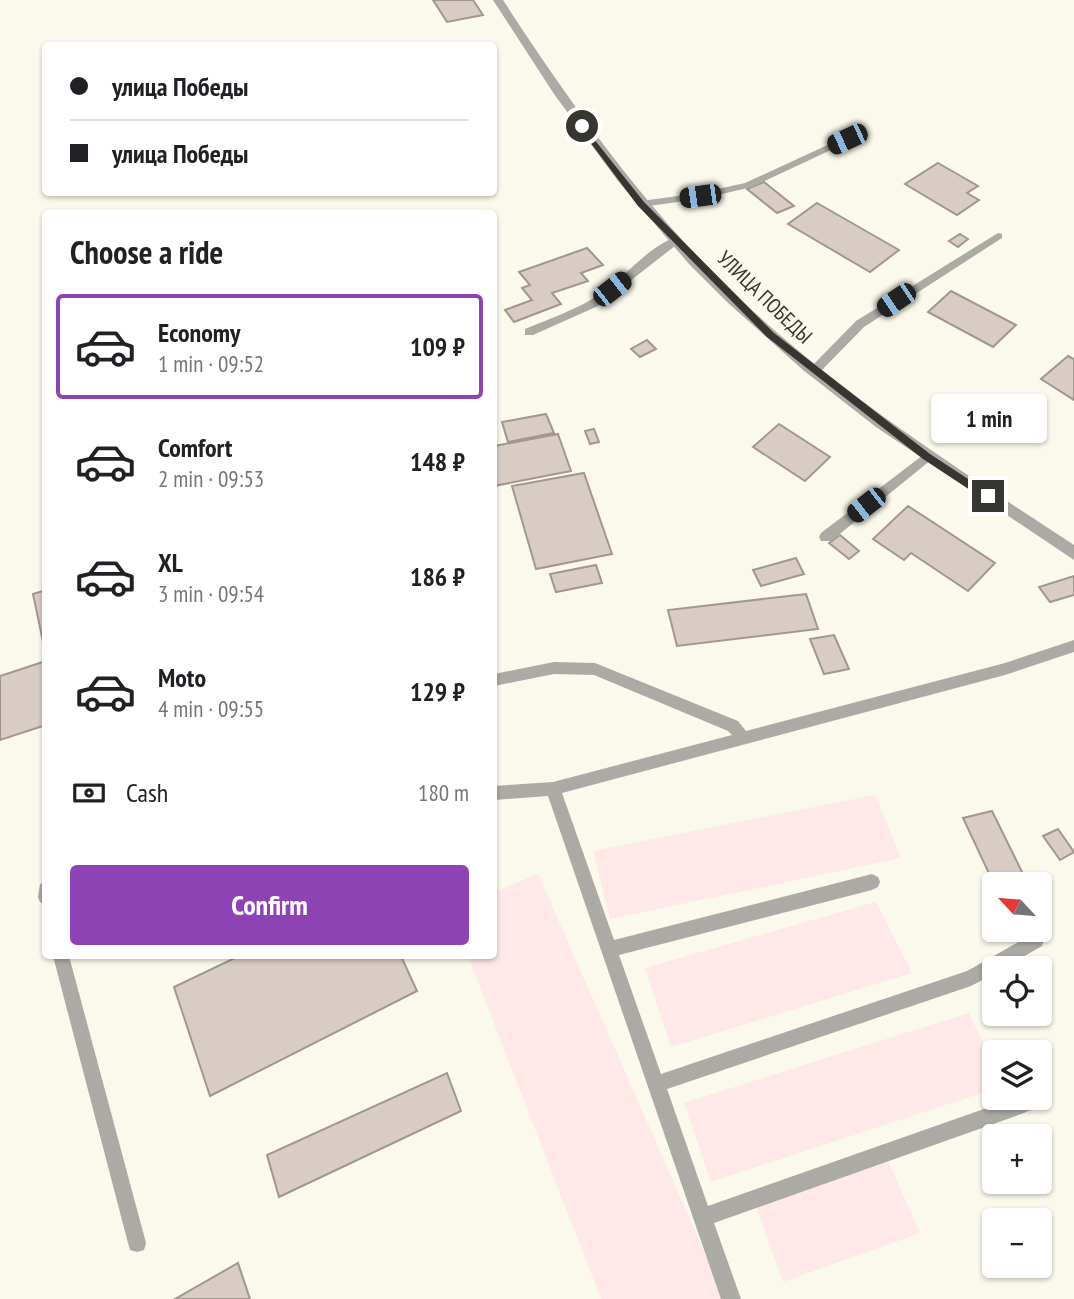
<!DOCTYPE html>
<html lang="en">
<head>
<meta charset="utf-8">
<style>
	body { margin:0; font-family:"PT Sans Narrow",sans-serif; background:#f6f6f6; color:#202124; height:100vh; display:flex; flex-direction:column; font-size:26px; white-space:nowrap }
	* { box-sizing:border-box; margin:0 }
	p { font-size:23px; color:#757577 }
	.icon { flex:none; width:38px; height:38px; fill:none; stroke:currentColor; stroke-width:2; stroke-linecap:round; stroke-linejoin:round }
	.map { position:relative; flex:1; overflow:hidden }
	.side { position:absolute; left:42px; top:210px; width:455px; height:749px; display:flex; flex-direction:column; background:#fff; border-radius:7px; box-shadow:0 2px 5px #0004 }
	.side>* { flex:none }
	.banner { position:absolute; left:42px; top:42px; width:455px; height:154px; border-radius:7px; box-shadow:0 2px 5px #0004; display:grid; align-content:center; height:154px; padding:0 28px; background:#fff }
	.needle { width:46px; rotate:296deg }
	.fabs { position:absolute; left:982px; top:872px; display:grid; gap:14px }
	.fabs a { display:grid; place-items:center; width:70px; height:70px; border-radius:7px; background:#fff; box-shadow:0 2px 5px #0004; font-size:35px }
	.end { position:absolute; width:32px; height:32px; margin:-16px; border:9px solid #363530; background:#fff; box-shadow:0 0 0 4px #fff }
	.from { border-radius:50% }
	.bubble { position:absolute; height:49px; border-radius:7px; background:#fff; box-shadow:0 2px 5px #0004; font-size:23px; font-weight:600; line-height:49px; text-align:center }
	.car { position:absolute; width:21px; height:42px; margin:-21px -10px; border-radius:9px; box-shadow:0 0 5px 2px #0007; background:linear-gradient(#222 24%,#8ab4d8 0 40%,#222 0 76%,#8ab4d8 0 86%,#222 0) }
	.banner b { display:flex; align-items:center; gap:24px; height:66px; font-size:26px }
	.banner b+b { border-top:2px solid #e0e0e0 }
	.banner i { width:18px; height:18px; background:#202124 }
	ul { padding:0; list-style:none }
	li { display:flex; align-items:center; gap:21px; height:105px; margin:0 14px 10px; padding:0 14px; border:4px solid transparent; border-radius:7px }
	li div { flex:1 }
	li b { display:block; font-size:26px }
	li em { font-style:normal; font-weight:600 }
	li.on { border-color:#8e43b5 }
	li>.icon { width:63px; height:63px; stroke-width:1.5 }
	h2 { padding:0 28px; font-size:32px; line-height:84px }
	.pay { display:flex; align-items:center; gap:18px; height:77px; padding:0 28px; font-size:26px }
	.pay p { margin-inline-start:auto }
	.primary-button { display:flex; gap:14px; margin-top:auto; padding:14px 28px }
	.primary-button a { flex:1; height:80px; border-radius:7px; background:#8e43b5; color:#fff; font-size:28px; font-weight:600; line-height:80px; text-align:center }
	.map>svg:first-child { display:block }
</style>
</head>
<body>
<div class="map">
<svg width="1074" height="1299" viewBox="0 0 1074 1299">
	<rect width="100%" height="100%" fill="#fbf9ec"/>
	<g fill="#fee8e8">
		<polygon points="875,795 901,858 610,919 593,851"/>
		<polygon points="538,874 725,1299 601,1299 468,956 494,956 494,892"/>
		<polygon points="876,902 912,973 671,1047 645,968"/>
		<polygon points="969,1013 994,1066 994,1089 711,1182 684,1103"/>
		<polygon points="887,1158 920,1233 783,1282 755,1203"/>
	</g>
	<g fill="#d8ccc5" stroke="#a29790" stroke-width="2">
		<polygon points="433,0 473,0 483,15 447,22"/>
		<polygon points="938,163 978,186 967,193 979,200 957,215 905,184"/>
		<polygon points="764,182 794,206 777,213 747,189"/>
		<polygon points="817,203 899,250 870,272 788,224"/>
		<polygon points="960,234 968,239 958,247 949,241"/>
		<polygon points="587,248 603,265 581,273 588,281 552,293 561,304 514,322 505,310 532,300 522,288 530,285 519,272"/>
		<polygon points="951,291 1016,325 993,347 928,312"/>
		<polygon points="647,340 656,349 640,357 631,349"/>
		<polygon points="1068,356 1074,359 1074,400 1041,379"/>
		<polygon points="546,414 554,433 508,442 502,422"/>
		<polygon points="779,424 830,457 805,481 753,447"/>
		<polygon points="594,429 599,442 590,444 585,431"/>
		<polygon points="558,434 571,471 494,486 494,446"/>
		<polygon points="584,473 612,554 536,569 512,486"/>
		<polygon points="908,506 995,563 968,591 911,553 904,560 873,539"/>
		<polygon points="840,535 859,551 849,559 829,543"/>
		<polygon points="796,558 804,574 761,586 753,570"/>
		<polygon points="596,565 602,583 556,592 550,574"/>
		<polygon points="1074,576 1074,595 1050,602 1039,587"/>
		<polygon points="46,590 46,656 33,594"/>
		<polygon points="806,594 818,629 677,646 668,610"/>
		<polygon points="834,635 849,669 824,674 810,639"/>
		<polygon points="46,661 46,725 0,740 0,676"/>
		<polygon points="992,811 1028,884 994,884 963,818"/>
		<polygon points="1058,829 1074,852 1060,860 1043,836"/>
		<polygon points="239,956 401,956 417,991 210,1096 174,987"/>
		<polygon points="447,1073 461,1111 279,1197 267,1155"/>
		<polygon points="238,1263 250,1299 175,1299"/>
	</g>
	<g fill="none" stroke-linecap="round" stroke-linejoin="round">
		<g fill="#abaaa4" fill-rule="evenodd">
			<polygon points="847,136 850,137 850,141 752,187 700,199 641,207 636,204 641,201 700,193 745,183"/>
			<polygon points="998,233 1002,234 1002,238 864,327 818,374 810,374 810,368 856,321"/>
			<path d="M676 237 681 240 680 242 598 306 533 335H525V329C551 318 579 309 603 292 627 275 648 247 676 237Z"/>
			<polygon points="927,452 933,457 931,460 831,541 821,541 819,537 821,533"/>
			<polygon points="1074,640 1074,652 1005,675 562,793 614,940 872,874 878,877 880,882 878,887 872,890 619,955 661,1074 967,971 1036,932 1042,934 1044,940 1042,946 1004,968 994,968 994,974 971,986 667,1089 708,1206 1018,1097 1030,1098 1033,1104 1030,1110 1024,1113 714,1223 741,1299 721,1299 548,796 494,800 494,786 553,782 732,735 728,731 594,675 554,674 494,686 494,674 554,662 595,663 738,721 746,731 1005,663"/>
			<polygon points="46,882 46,905 40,902 38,897 40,884"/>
			<polygon points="53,956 69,956 146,1243 144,1250 137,1252 130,1250 128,1243"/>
		</g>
		<path fill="#abaaa4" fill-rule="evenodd" d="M493 0H503C572 106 645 208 737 296 838 393 957 468 1074 545V560L876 427 803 370 727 302 689 264 618 181 554 94Z"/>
	</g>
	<polygon fill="#363530" points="582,124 644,202 774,333 930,454 991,494 991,499 984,499 923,459 767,337 638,206 578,126"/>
	<g text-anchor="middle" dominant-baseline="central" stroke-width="5" stroke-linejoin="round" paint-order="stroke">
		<g font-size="21" fill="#363530" stroke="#fbf9ec">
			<text transform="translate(765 297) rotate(44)">УЛИЦА ПОБЕДЫ</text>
		</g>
	</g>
</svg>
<div class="fabs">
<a><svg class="needle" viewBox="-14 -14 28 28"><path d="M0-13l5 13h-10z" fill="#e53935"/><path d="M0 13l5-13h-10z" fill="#757577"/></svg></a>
<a><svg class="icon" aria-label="locate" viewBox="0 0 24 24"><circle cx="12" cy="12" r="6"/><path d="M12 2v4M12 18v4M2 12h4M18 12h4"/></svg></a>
<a><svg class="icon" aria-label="layers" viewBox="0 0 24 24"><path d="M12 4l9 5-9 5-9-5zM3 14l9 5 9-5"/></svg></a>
<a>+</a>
<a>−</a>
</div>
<i class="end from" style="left:582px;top:126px"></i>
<i class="end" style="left:988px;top:496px"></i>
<div class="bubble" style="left:931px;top:394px;width:116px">1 min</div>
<i class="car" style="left:847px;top:139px;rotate:245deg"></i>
<i class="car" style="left:700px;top:196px;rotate:262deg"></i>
<i class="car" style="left:612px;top:289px;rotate:52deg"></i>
<i class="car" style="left:896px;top:300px;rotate:236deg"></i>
<i class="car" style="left:866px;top:505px;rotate:232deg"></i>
<div class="banner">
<b><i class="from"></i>улица Победы</b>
<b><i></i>улица Победы</b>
</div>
<section class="side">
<h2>Choose a ride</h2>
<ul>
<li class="on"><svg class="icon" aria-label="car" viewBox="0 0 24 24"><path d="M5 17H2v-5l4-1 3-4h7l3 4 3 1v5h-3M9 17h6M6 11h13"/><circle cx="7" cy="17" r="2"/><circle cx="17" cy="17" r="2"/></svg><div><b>Economy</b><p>1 min · 09:52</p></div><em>109 ₽</em></li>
<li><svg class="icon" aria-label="car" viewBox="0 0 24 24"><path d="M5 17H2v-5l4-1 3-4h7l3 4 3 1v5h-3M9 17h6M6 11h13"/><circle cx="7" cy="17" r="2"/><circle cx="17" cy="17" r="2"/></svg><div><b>Comfort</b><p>2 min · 09:53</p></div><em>148 ₽</em></li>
<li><svg class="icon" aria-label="car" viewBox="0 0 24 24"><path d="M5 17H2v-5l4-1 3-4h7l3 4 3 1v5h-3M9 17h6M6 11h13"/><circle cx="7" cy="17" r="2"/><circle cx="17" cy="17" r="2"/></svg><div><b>XL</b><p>3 min · 09:54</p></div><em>186 ₽</em></li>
<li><svg class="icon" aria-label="car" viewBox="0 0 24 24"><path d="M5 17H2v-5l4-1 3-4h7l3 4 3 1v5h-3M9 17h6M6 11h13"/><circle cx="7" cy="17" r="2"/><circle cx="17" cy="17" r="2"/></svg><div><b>Moto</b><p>4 min · 09:55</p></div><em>129 ₽</em></li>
</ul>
<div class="pay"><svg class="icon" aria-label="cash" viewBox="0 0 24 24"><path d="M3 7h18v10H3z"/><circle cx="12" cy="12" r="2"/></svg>Cash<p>180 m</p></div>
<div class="primary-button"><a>Confirm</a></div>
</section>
</div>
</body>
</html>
